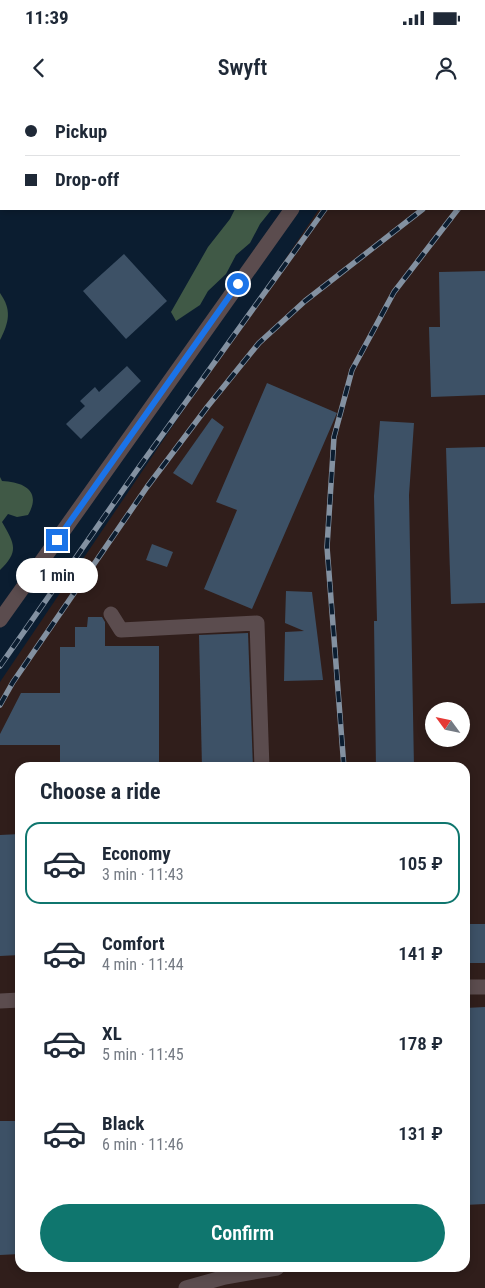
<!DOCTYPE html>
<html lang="en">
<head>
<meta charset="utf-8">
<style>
	body { margin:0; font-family:"Roboto Condensed",sans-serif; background:#f2f2f3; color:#1f2937; height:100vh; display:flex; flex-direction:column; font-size:19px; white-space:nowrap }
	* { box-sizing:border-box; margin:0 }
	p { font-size:16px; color:#747a83 }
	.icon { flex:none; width:28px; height:28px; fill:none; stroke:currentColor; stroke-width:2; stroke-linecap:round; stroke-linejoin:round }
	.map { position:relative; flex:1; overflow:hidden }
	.sheet { position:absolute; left:15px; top:662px; width:455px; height:510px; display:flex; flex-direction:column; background:#fff; border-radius:15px; box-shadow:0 2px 8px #0003 }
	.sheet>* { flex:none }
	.banner { position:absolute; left:0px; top:0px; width:485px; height:110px; box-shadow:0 2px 8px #0003; display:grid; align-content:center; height:110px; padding:0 25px; background:#fff }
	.needle { width:32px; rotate:303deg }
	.buttons { position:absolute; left:425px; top:602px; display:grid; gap:10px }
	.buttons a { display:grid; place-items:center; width:45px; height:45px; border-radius:50%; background:#fff; box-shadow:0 2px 8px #0003; font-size:25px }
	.end { position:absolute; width:22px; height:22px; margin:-11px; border:6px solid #1a73e8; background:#fff; box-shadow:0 0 0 2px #fff }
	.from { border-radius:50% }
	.bubble { position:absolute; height:35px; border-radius:18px; background:#fff; box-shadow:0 2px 8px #0003; font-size:16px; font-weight:600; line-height:35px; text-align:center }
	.banner b { display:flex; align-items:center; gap:18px; height:48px; font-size:19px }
	.banner b+b { border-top:1px solid #e0e1e3 }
	.banner i { width:12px; height:12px; background:#1f2937 }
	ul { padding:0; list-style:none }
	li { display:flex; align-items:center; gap:15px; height:82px; margin:0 10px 8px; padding:0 15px; border:2px solid transparent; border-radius:15px }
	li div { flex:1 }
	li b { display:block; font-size:19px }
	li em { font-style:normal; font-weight:600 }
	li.current { border-color:#0f766e }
	li>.icon { width:45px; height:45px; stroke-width:1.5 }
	h2 { padding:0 25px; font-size:22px; line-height:60px }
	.cta { display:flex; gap:10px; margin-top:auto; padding:10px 25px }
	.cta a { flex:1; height:58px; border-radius:30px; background:#0f766e; color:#fff; font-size:20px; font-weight:600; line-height:58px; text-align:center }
	.status { display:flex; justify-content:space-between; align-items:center; height:35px; padding:0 25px; background:#fff; direction:ltr }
	.status svg { height:14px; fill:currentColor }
	header { display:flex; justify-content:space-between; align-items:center; height:65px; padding:0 25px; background:#fff; font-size:22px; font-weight:600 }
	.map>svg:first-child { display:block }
</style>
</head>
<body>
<div class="status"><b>11:39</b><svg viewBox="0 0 49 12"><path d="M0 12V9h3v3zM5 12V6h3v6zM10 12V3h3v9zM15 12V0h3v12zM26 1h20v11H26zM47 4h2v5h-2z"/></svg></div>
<header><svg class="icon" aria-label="back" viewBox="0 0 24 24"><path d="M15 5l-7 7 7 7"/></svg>Swyft<svg class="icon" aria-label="person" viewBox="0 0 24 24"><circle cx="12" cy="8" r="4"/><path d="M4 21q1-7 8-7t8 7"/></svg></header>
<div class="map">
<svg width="485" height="1188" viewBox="0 0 485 1188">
	<rect width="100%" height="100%" fill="#0b1d30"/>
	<path fill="#301e1b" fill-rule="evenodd" d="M392 0H485V1188H0V582L319 109H484V1H392ZM434 611H461V639H434ZM20 668H465V1168H20Z"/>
	<g fill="#405946">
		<polygon points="235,109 272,109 260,124 250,143 236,155 226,174 208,191 200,205 176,221 171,212 208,147 230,119"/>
		<path d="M0 193C12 210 9 222 0 240Z"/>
		<path d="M0 377 2 381C24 382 42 391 28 415L17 417 8 414 2 422C14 443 20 451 0 470Z"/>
	</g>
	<g fill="#3d5166">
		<polygon points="124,154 167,201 126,239 83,191"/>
		<polygon points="485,171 485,295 431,297 429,227 440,227 439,172"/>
		<polygon points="127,266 141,281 81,339 66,324 85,306 80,301 95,287 99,292"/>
		<polygon points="267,283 337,313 252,509 204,489 237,410 216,402"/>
		<polygon points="212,318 224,327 192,385 173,373"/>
		<polygon points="380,321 414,323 409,395 414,668 376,668 374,521 377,521 374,396"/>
		<polygon points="485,347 485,503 451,504 446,348"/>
		<polygon points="152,444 173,452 167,467 146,460"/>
		<polygon points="286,491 312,492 323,580 284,581 285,532 304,531 285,523"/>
		<polygon points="88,517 102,517 105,522 105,546 159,546 159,668 60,668 60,645 0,645 0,634 21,593 60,593 60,547 75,547 75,527 87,527"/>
		<polygon points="248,533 253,668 202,668 199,535"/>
		<polygon points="20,734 20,855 0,856 0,735"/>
		<rect x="465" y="824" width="20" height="39"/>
		<polygon points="485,907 485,1104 465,1105 465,908"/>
		<polygon points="0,1021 20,1021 20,1154 0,1155"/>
	</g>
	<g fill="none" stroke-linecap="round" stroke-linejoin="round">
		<g stroke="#5b4c4e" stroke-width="15">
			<polyline points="360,1 361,0"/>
			<polyline points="111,514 121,530 257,523 262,668"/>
			<polyline points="0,520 292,109"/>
			<polyline points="465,887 485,887"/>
			<polyline points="0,901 20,900"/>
			<polyline points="186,1188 225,1177 277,1168"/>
		</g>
		<g stroke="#8391a1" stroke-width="5.5">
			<g id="rail">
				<polyline points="403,1 404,0"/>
				<polyline points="484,63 485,63"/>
				<polyline points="484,85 485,84"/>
				<polyline points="0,566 137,370 325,109"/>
				<polyline points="0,605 13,582 147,387 208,306 259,243 305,201 423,109"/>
				<polyline points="344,668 327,447 334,337 352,270 394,192 458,109"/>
			</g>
		</g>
		<use href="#rail" stroke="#0b1d30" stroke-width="4" stroke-dasharray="11" stroke-linecap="butt"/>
	</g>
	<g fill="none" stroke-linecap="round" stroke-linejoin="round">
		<polyline stroke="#1a73e8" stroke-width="6" points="57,440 238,184"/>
	</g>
</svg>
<div class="buttons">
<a><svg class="needle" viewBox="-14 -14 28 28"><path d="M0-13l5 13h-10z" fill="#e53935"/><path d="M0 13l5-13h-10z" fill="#747a83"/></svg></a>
</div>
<i class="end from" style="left:238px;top:184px"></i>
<i class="end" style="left:57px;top:440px"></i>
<div class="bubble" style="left:16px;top:458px;width:82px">1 min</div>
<div class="banner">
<b><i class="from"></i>Pickup</b>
<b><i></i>Drop-off</b>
</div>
<section class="sheet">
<h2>Choose a ride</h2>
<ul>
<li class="current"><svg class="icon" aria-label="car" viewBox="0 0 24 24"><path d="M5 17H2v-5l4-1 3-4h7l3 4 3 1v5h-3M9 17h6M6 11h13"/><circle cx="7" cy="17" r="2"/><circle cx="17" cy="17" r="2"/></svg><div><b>Economy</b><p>3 min · 11:43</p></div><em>105 ₽</em></li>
<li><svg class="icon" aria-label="car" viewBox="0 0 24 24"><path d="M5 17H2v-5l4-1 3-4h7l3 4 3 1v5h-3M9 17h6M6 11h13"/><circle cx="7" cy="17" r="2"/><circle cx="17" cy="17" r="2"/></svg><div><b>Comfort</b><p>4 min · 11:44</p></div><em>141 ₽</em></li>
<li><svg class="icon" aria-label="car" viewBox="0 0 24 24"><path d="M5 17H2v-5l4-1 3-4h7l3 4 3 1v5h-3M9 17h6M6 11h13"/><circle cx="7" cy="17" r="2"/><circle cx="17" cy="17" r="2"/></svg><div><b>XL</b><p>5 min · 11:45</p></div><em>178 ₽</em></li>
<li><svg class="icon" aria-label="car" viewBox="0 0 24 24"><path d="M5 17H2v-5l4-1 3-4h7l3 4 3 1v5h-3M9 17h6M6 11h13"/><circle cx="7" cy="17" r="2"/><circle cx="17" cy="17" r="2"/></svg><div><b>Black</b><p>6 min · 11:46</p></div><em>131 ₽</em></li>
</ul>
<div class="cta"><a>Confirm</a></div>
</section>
</div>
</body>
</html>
